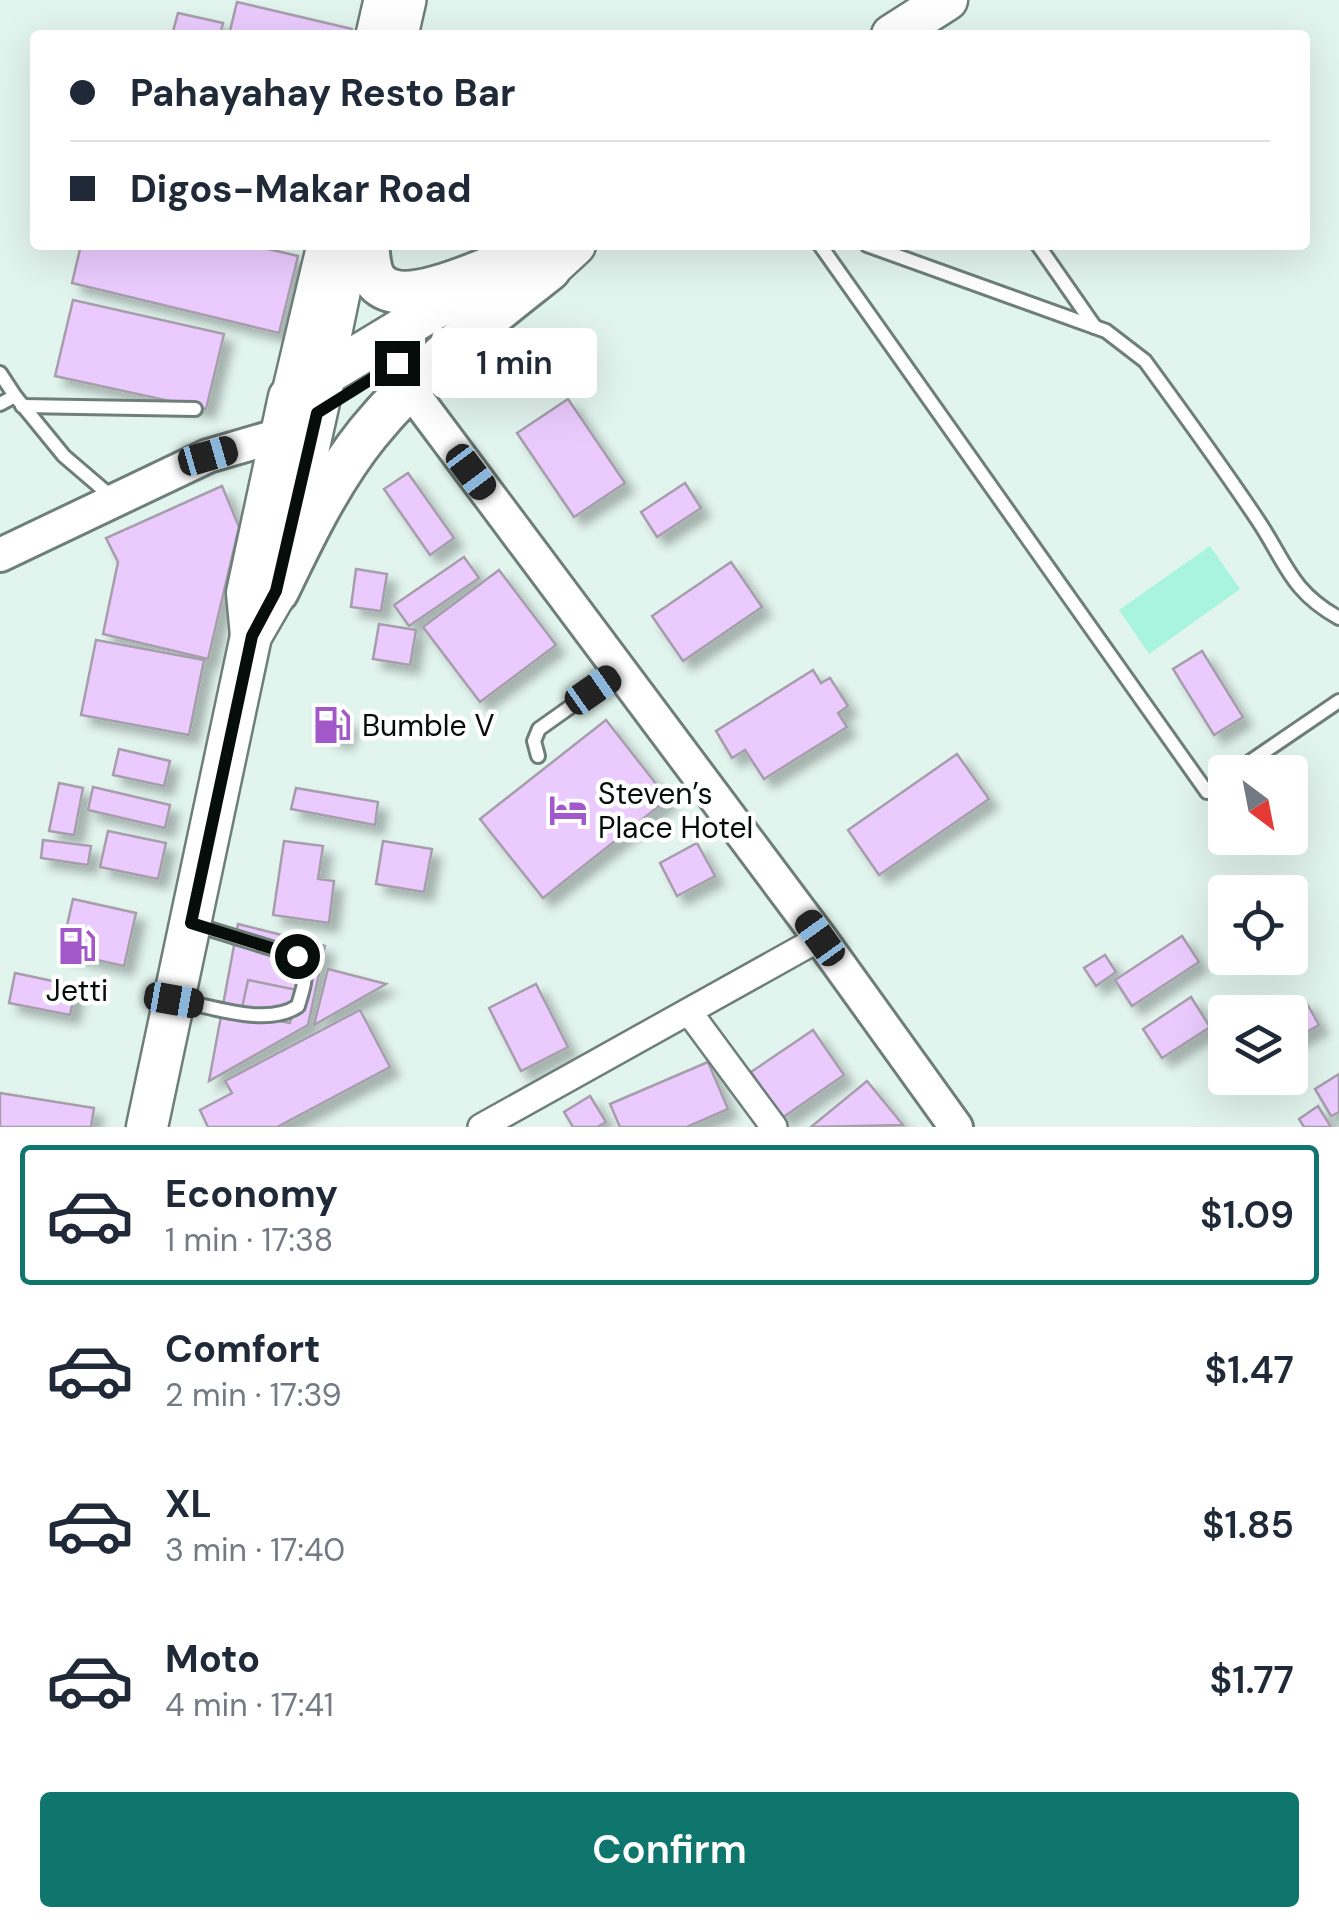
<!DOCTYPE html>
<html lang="en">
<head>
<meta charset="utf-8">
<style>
	body { margin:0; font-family:"DM Sans",sans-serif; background:#f6f6f7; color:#1f2937; height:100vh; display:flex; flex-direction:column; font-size:38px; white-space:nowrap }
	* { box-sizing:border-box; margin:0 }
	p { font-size:32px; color:#747a83 }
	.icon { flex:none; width:55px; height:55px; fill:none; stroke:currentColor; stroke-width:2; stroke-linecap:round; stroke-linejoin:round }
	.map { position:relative; height:1127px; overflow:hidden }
	.drawer { display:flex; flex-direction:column; background:#fff; flex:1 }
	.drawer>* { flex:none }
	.top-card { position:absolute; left:30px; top:30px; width:1280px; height:220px; border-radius:10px; box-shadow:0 10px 40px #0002; display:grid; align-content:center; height:220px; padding:0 40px; background:#fff }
	.needle { width:65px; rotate:148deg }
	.buttons { position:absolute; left:1208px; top:755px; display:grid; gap:20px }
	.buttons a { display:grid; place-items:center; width:100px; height:100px; border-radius:10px; background:#fff; box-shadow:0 10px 40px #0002; font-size:50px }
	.end { position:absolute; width:45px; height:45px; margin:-22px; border:12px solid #070d0b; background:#fff; box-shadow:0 0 0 5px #fff }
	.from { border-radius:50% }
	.bubble { position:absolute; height:70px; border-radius:10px; background:#fff; box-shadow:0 10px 40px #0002; font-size:32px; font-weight:600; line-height:70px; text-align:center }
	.car { position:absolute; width:30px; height:60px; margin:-30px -15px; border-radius:12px; box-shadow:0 0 8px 2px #0007; background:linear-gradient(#222 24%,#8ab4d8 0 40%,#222 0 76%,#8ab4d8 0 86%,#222 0) }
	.top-card b { display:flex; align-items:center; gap:35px; height:95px; font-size:38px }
	.top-card b+b { border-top:2px solid #e0e1e3 }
	.top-card i { width:25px; height:25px; background:#1f2937 }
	ul { padding:18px 0 0; list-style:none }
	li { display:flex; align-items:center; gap:30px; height:140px; margin:0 20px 15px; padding:0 20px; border:5px solid transparent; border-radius:10px }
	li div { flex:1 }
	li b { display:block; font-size:38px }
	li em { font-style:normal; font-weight:600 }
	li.active { border-color:#0f766e }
	li>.icon { width:90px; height:90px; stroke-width:1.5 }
	.cta { display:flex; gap:20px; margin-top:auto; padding:20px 40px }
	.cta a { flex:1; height:115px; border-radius:10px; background:#0f766e; color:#fff; font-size:40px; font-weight:600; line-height:115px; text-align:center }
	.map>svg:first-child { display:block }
</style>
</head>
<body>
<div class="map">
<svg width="1339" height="1127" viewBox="0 0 1339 1127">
	<defs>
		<filter id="shadow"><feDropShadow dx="9" dy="9" stdDeviation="5" flood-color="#0004"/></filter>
	</defs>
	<rect width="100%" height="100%" fill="#e2f4ee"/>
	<polygon fill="#a8f4df" points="1210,546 1240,589 1149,654 1119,610"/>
	<g fill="#ebcbfe" stroke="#a69eab" stroke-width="2.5" filter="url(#shadow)">
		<polygon points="237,2 352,29 351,35 229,35"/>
		<polygon points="178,13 223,23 220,35 172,35"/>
		<polygon points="81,245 251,245 298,256 279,333 72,283"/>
		<polygon points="73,300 224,334 206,409 55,376"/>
		<polygon points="568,399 625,483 574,517 517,433"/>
		<polygon points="408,473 454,538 430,555 384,489"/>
		<polygon points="685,483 701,508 657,537 641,512"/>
		<polygon points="222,486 239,527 208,659 103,634 118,562 106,538"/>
		<polygon points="464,557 479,578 409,626 394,605"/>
		<polygon points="731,562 762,607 683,661 652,616"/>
		<polygon points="356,569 387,574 381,611 351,607"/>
		<polygon points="499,570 556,645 480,702 423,627"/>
		<polygon points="379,624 416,630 410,665 373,659"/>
		<polygon points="96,640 204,660 189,735 81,715"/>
		<polygon points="1202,651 1243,717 1214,735 1173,669"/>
		<polygon points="813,670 821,683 830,678 848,706 838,713 847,727 764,779 745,750 732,758 716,731"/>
		<polygon points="330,716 349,721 344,740 326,736"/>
		<polygon points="606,720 668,799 543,898 480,819"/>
		<polygon points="119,749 170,761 164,786 113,775"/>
		<polygon points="957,754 989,799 879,875 848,830"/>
		<polygon points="59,783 83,788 74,835 49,831"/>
		<polygon points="93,787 170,805 165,828 88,810"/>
		<polygon points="296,788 378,802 375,825 291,809"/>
		<polygon points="108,831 166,843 158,879 100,867"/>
		<polygon points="43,840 91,846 88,865 41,858"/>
		<polygon points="284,841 323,846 318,879 334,881 329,923 273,915"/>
		<polygon points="383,841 432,849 424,892 376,884"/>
		<polygon points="697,843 715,876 677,896 660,863"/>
		<polygon points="73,899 136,913 124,966 61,952"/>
		<polygon points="238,924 325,946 308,1025 209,1081"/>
		<polygon points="1182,936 1199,962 1132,1006 1115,980"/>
		<polygon points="1105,955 1116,972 1096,986 1084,968"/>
		<polygon points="328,969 386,984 314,1025"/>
		<polygon points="15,973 76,986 70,1015 9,1003"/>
		<polygon points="248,980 297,990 290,1023 241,1013"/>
		<polygon points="536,984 568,1047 521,1071 489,1008"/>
		<polygon points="1191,997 1210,1027 1162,1058 1143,1029"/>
		<polygon points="1305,1000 1319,1025 1290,1041 1290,1012 1282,1012"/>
		<polygon points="360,1010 390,1067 277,1127 208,1127 200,1110 232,1093 225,1081"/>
		<polygon points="813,1030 844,1075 782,1118 751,1072"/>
		<polygon points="708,1062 728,1109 687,1127 620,1127 610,1104"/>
		<polygon points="1339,1074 1339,1112 1331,1116 1315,1089"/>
		<polygon points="867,1081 903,1125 811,1127"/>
		<polygon points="0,1093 94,1108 91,1127 0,1127"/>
		<polygon points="590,1096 606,1122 597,1127 573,1127 564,1112"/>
		<polygon points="1318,1106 1331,1127 1304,1127 1299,1119"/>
	</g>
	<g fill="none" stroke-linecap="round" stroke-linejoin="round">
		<g stroke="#6e7f7a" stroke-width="18">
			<g id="service">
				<polyline points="820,245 1207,792 1225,779"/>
				<path d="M867 245 1106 331 1145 361C1183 413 1221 465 1257 519 1286 562 1290 591 1339 618"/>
				<polyline points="1038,245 1095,327"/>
				<polyline points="0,373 15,396"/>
				<polyline points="0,404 15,396 64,456 113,498"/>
				<polyline points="22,406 195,409"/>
				<polyline points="538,756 534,741 539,729 618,673"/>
				<polyline points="1235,772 1339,701"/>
				<path d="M180 1001C215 1007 267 1027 298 1006 303 987 311 972 297 956L193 924"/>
			</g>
		</g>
		<g stroke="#6e7f7a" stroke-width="30">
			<g id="minor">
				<polyline points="689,1012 774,1127"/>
				<polyline points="481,1127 820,938"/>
			</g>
		</g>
		<g stroke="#6e7f7a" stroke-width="38">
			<g id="tertiary">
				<polyline points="408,387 820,938 956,1127"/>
				<polyline points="0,555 208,456 280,435"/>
			</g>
		</g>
		<g stroke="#6e7f7a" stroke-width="40">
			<g id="secondary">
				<polyline points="374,35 382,0"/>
				<polyline points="400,35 408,0"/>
				<polyline points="325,375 352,245"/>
				<polyline points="289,397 325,245"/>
			</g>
		</g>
		<g stroke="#6e7f7a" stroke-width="45">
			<g id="primary">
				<polyline points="892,35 947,0"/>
				<polyline points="522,285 549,269 575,245"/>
				<polyline points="251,636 247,593 289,397 479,282"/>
				<polyline points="147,1127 251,636 277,591 325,375"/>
			</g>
		</g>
		<g stroke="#6e7f7a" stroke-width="48">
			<g id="trunk">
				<path d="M367 245C369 258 368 272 377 282 406 314 503 261 538 248"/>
				<path d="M277 591C303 537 330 480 368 433 420 369 485 320 549 269"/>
			</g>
		</g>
		<use href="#service" stroke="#fff" stroke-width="12"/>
		<use href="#minor" stroke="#fff" stroke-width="25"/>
		<use href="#tertiary" stroke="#fff" stroke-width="32"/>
		<use href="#secondary" stroke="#fff" stroke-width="35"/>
		<use href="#primary" stroke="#fff" stroke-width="40"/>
		<use href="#trunk" stroke="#fff" stroke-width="42"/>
	</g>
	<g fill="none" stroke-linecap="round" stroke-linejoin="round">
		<polyline stroke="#070d0b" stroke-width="12" points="297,956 191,923 252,636 276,591 317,413 397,363"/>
	</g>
	<defs>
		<g id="fuel-bare" transform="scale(3)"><path d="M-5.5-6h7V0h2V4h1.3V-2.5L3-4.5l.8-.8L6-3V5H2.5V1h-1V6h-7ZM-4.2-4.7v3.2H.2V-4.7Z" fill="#a358ca" stroke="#fff" stroke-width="2.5" paint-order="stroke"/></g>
		<g id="hotel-bare" transform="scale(3)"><path d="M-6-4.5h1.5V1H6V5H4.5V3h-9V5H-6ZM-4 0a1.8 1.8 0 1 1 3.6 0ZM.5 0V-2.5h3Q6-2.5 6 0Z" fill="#a358ca" stroke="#fff" stroke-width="2.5" paint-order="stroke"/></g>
	</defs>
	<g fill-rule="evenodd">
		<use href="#fuel-bare" x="332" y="725"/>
		<use href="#hotel-bare" x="568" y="810"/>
		<use href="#fuel-bare" x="77" y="946"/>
	</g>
	<g text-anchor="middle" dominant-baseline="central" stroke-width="9" stroke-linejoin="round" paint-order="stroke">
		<g font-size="30" fill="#070d0b" stroke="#fff" text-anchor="start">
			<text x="362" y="725">Bumble V</text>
			<text x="598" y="793">Steven’s<tspan x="598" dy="34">Place Hotel</tspan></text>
			<text x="77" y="990" text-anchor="middle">Jetti</text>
		</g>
	</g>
</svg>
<div class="buttons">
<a><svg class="needle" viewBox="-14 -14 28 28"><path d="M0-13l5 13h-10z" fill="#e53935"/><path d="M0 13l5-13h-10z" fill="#747a83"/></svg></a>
<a><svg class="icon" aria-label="locate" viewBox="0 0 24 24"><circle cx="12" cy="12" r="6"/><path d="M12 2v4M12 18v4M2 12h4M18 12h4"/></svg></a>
<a><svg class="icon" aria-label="layers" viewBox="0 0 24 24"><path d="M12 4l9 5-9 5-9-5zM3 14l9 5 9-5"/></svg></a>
</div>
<i class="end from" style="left:297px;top:956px"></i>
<i class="end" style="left:397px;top:363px"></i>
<div class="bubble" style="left:432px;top:328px;width:165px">1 min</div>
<i class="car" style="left:208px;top:456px;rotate:74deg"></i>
<i class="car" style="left:471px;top:472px;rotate:143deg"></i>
<i class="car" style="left:593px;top:690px;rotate:55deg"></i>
<i class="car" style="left:820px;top:938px;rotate:324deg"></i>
<i class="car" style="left:174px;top:1000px;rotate:100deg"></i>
<div class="top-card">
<b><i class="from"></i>Pahayahay Resto Bar</b>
<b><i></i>Digos-Makar Road</b>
</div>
</div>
<section class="drawer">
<ul>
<li class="active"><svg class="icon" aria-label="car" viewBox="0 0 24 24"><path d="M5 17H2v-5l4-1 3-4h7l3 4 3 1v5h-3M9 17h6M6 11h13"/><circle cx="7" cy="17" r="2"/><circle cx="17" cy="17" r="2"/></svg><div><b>Economy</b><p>1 min · 17:38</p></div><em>$1.09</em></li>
<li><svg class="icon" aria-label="car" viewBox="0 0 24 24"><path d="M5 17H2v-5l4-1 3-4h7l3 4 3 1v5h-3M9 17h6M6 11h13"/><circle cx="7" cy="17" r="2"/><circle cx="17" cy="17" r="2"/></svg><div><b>Comfort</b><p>2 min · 17:39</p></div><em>$1.47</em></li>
<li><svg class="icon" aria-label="car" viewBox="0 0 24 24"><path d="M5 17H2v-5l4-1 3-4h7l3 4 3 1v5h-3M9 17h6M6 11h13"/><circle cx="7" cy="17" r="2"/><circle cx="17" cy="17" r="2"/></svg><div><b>XL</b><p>3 min · 17:40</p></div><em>$1.85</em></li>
<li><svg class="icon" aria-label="car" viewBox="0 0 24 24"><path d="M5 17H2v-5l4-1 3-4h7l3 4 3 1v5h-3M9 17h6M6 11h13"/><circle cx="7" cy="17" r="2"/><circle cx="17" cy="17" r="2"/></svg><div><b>Moto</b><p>4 min · 17:41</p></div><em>$1.77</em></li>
</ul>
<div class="cta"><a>Confirm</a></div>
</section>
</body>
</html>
